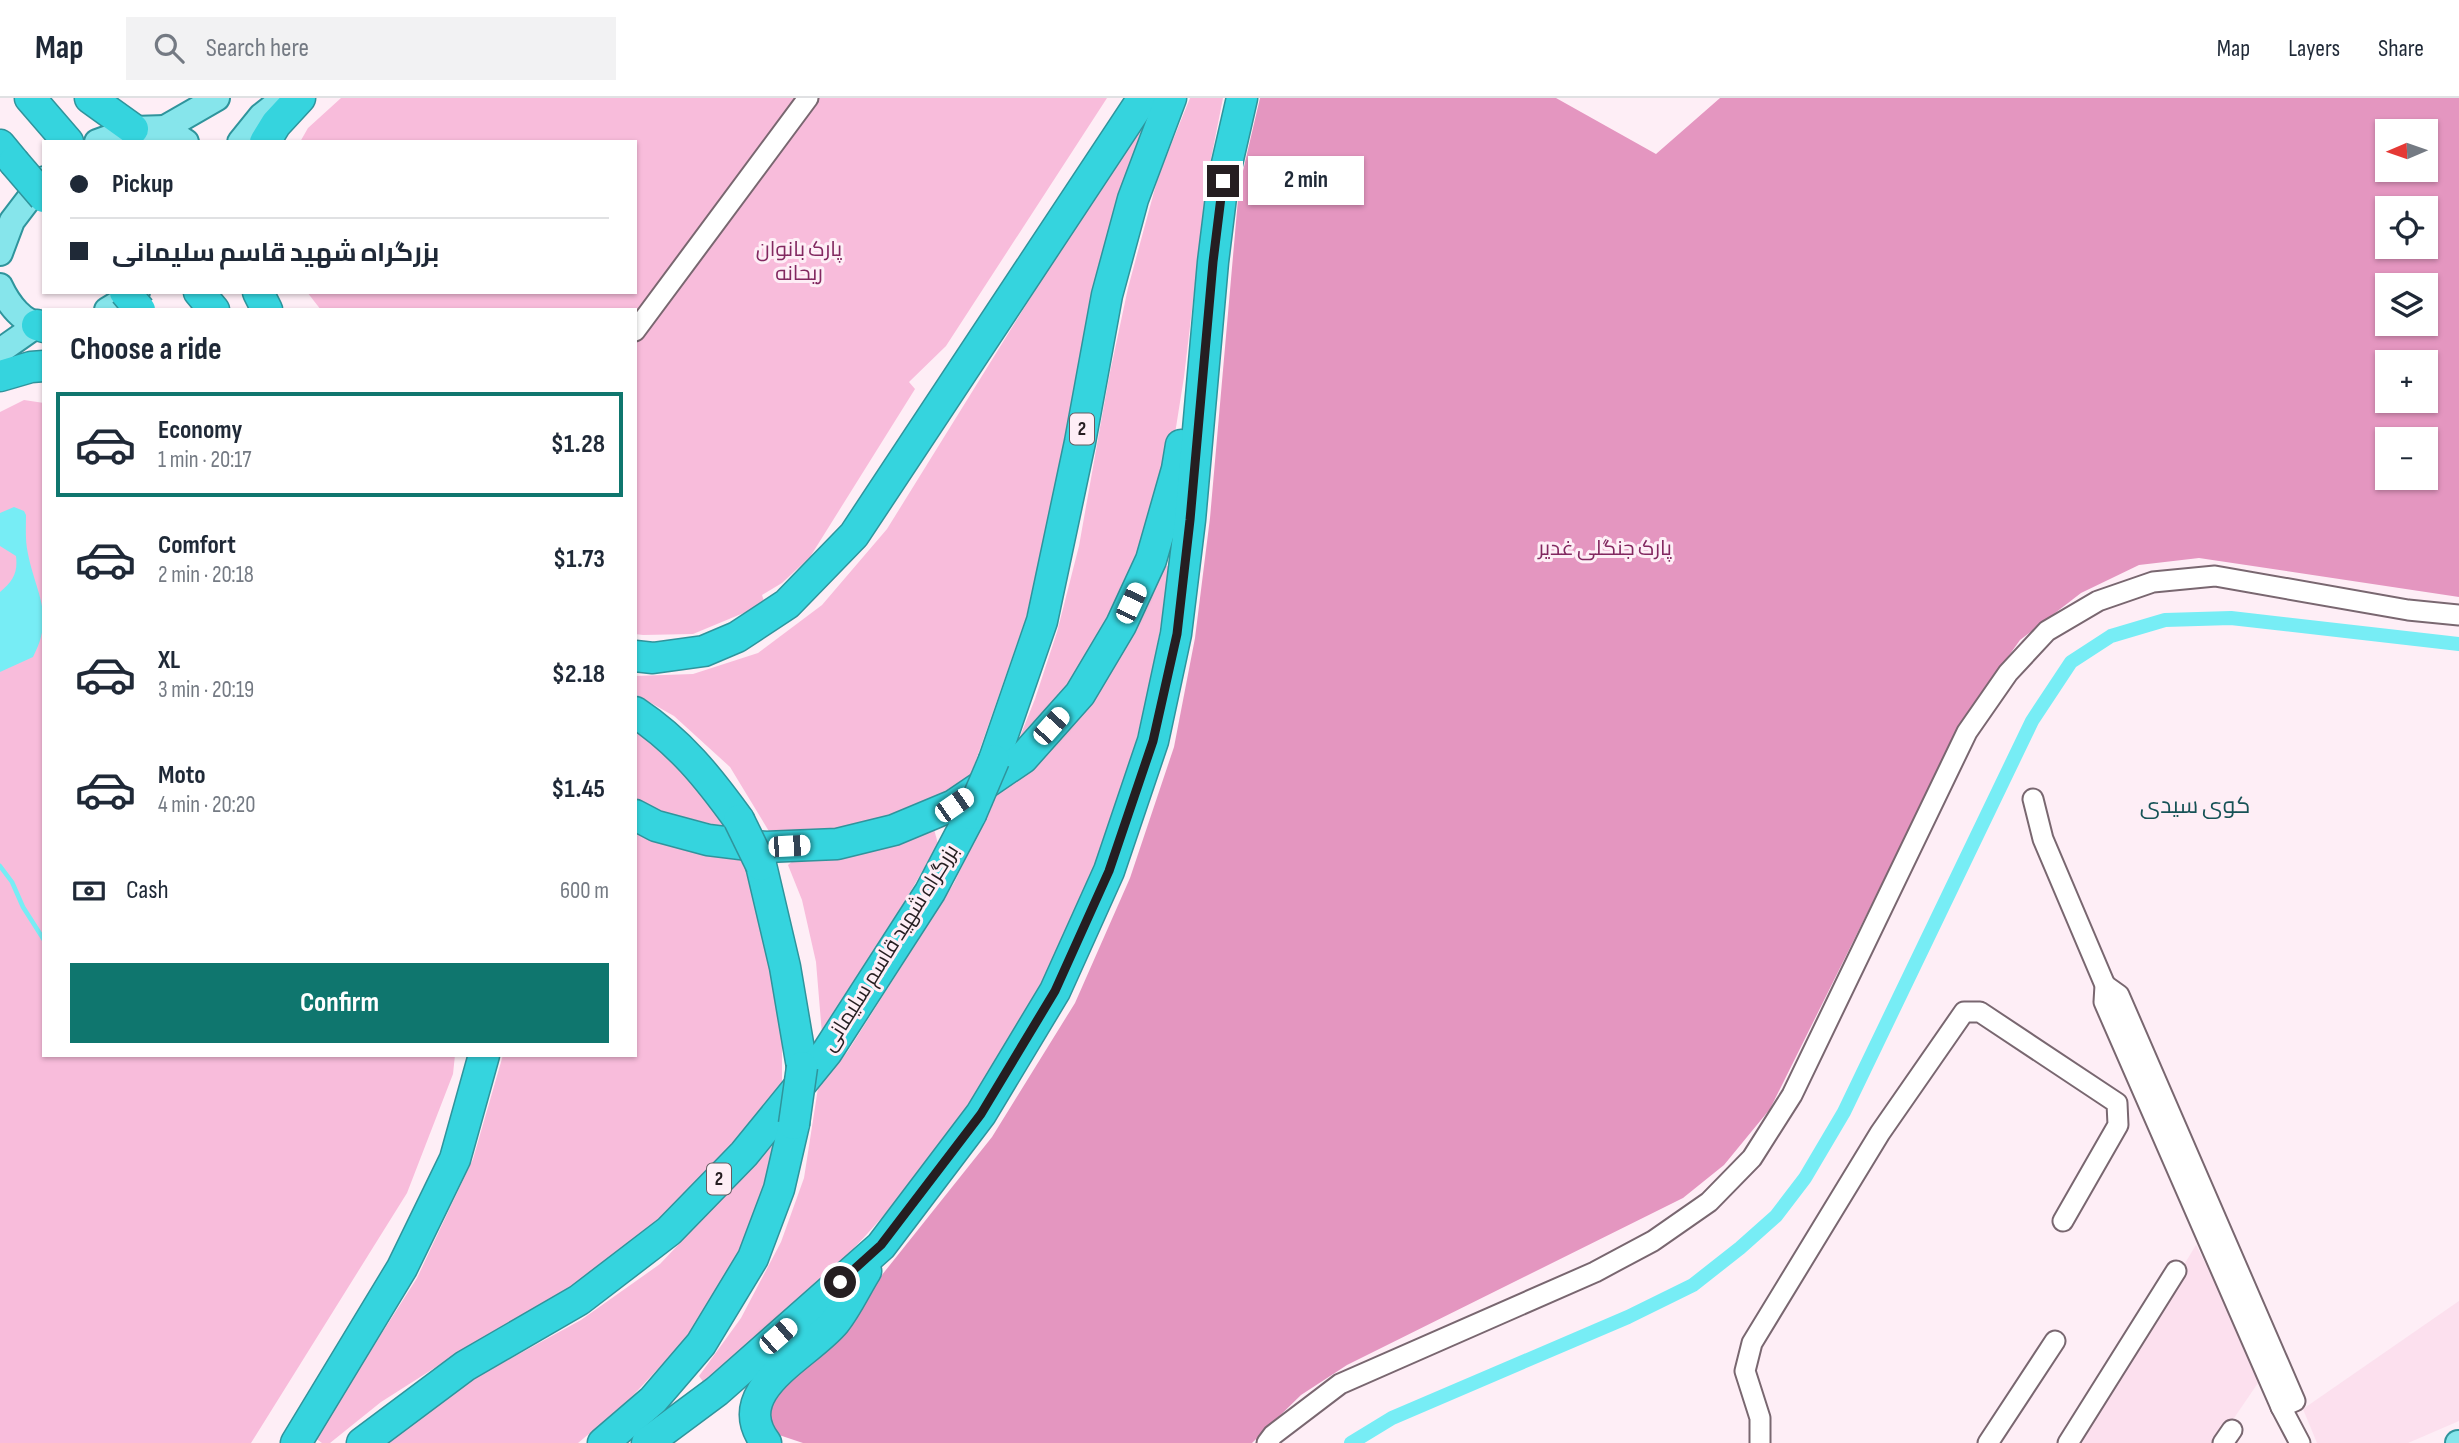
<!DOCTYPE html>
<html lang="en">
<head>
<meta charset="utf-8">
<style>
	body { margin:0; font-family:"Sofia Sans Condensed",Cairo,sans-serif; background:#f2f2f3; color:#1f2937; height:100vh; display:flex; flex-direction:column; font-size:26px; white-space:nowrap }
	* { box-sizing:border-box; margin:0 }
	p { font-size:23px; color:#747a83 }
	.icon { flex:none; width:38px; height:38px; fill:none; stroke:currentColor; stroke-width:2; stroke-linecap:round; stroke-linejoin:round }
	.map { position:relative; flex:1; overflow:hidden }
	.side { position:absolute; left:42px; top:210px; width:595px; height:749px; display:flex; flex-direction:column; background:#fff; border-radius:0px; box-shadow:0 2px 5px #0004 }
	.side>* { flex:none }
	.guide { position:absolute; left:42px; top:42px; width:595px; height:154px; border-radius:0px; box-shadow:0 2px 5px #0004; display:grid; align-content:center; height:154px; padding:0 28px; background:#fff }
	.needle { width:46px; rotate:268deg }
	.buttons { position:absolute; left:2375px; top:21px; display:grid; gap:14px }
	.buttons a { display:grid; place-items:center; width:63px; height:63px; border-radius:0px; background:#fff; box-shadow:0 2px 5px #0004; font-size:35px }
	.end { position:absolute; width:32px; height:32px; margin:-16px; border:9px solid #251e21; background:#fff; box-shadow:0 0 0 4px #fff }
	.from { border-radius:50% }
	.bubble { position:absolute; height:49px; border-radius:0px; background:#fff; box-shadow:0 2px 5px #0004; font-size:23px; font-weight:700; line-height:49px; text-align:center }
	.car { position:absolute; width:21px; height:42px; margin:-21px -10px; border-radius:9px; box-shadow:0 0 5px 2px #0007; background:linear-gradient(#fff 24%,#345 0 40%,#fff 0 76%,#345 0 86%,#fff 0) }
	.guide b { display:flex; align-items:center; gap:24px; height:66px; font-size:26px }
	.guide b+b { border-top:2px solid #e0e1e3 }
	.guide i { width:18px; height:18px; background:#1f2937 }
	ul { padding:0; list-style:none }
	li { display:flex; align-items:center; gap:21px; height:105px; margin:0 14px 10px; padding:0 14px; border:4px solid transparent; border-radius:0px }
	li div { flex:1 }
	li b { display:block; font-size:26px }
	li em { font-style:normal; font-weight:700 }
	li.selected { border-color:#0f766e }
	li>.icon { width:63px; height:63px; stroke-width:1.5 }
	h2 { padding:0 28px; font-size:32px; line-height:84px }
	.pay { display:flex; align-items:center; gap:18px; height:77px; padding:0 28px; font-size:26px }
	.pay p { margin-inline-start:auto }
	.button { display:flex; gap:14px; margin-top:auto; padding:14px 28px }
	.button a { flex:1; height:80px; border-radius:0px; background:#0f766e; color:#fff; font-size:28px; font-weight:700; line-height:80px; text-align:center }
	header { display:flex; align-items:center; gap:42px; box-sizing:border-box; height:98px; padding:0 35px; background:#fff; border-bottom:2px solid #e0e1e3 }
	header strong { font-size:33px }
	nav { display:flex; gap:38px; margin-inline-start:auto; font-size:24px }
	.search { width:490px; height:63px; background:#f2f2f3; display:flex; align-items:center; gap:18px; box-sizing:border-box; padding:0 24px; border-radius:0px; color:#747a83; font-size:26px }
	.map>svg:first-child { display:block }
</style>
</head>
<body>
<header>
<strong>Map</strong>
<div class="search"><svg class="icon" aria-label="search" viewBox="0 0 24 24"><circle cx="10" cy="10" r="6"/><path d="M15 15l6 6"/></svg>Search here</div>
<nav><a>Map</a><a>Layers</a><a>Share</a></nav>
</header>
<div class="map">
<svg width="2459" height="1345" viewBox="0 0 2459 1345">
	<rect width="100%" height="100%" fill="#feeef6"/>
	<g fill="#fce0ee">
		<polygon points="2196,1147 2262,1279 2217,1345 2076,1345"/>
		<polygon points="2459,1203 2459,1323 2408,1345 2317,1345 2303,1311"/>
	</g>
	<g fill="#f8bcdb">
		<polygon points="341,0 1107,0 946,248 909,284 915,291 810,459 782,485 762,497 765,506 693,536 643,537 635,536 635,212 321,212 307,194 635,194 635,44 300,44 308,30"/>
		<polygon points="1190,0 1223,0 1208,76 1184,279 1170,367 1145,454 1077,583 1015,651 1035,601 1057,534 1079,448 1109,279 1128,190 1158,79"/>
		<polygon points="1145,15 1149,18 1095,185 1062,358 1026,520 968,685 886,722 827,734 770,735 730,669 674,618 635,596 635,578 693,576 758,555 822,507 887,431"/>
		<polygon points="24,302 44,305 44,957 455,957 453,976 407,1095 251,1345 0,1345 0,314"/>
		<path d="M1161 466 1170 469C1159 548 1143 624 1120 701 1113 724 1108 749 1098 772 1043 911 957 1042 853 1151 806 1199 755 1242 704 1285L699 1278 741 1220 781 1144 804 1080 818 990 848 953 954 785 997 695 1094 601 1134 535Z"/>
		<path d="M635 630C670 652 704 694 724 729L659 713 635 702Z"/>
		<path d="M635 731C670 746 706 757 743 763L754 783 782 910V987L735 1048 663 1122 577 1186 469 1248 381 1304 330 1345H322L315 1340 417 1180 473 1061 503 957H635Z"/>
		<polygon points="934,731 938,746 882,843 822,936 816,864 802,802 788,767 793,763 880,751"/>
		<polygon points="772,1048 778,1051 743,1151 685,1242 625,1306 578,1345 386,1345 475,1280 581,1222 660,1166"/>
	</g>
	<path fill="#e496c0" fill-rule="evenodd" d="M1260 0H1556L1656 56 1720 0H2459V499L2199 460 2139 467 2081 495 2020 542 1963 622 1770 1011 1724 1067 1683 1100 1347 1267 1301 1297 1252 1345H803L767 1333 768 1296 842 1227 992 1039 1075 905 1130 780 1174 649 1195 540 1210 420 1239 90ZM2387 33H2426V72H2387ZM2387 110H2426V149H2387ZM2387 187H2426V226H2387ZM2387 264H2426V303H2387ZM2387 341H2426V380H2387Z"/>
	<path fill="#77edf5" d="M14 409 24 413 26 417C26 430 25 443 28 456 36 496 55 517 33 559L0 574V494C13 483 18 475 16 458L0 448V415Z"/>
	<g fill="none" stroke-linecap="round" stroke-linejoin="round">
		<polyline stroke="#77edf5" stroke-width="4.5" points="0,768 12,784 23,809 44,842"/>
		<polyline stroke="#77edf5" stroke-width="14" points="1351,1345 1392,1320 1628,1219 1693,1187 1740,1150 1776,1118 1805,1080 1844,1014 2032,623 2071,564 2111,538 2165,522 2231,520 2459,546"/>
		<g stroke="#796770" stroke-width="23">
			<g id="minor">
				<polyline points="635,233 808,0"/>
				<polyline points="2033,701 2043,741 2105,887 2104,904 2281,1309 2300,1345"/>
				<polyline points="2105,887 2119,897 2295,1303 2281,1309"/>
				<polyline points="1267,1345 1273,1337 1340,1286 1595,1174 1653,1143 1709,1104 1752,1060 1792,997 1967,634 2008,575 2047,533 2098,503 2153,484 2215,478 2408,512 2459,517"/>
				<polyline points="1760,1345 1760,1320 1745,1273 1752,1245 1880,1035 1964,914 1980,914 2117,1005 2118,1027 2063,1123"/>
				<polyline points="1988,1345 2055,1243"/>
				<polyline points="2068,1345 2176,1173"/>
				<polyline points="2223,1345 2232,1332"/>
			</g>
		</g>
		<g stroke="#2f949c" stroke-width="28">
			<g id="major">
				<polyline points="165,30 217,0"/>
				<polyline points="97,44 133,31 165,30 186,44"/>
				<polyline points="240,44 261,18 284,0"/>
				<polyline points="0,155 12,123 44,81"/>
				<path d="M0 188C8 205 23 227 44 227"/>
				<polyline points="107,212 137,194"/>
				<polyline points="0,253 37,227"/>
				<polyline points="2458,1345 2459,1345"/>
			</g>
		</g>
		<g stroke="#2f949c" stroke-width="33">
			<g id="highway">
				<polyline points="30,0 68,44"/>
				<polyline points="90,0 133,31"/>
				<polyline points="265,44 276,26 300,0"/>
				<polyline points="0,47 14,64"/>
				<polyline points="199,194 214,212"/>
				<polyline points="258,194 267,212"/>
				<polyline points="37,227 44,229"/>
				<polyline points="0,278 31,269 44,268"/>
				<polyline points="635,558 653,560 704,553 737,539 787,506 854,437 1143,0"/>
				<path d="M635 614C680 644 708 679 739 722"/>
				<polyline points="994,662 1042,523 1080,344 1107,197 1133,101 1171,0"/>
				<polyline points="635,717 656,728 708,742 765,749 837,746 894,732 954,707 1023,660 1080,596 1121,527 1151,462 1177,371 1181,347"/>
				<polyline points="761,767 785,869 802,969"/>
				<polyline points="296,1345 402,1170 455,1061 484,957"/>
				<polyline points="362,1345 465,1268 579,1202 669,1133 744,1056 827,954 930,794 971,716"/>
				<polyline points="603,1345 653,1302 701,1246 753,1160 779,1091 794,1026"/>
				<polyline points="647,1345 717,1293 881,1148 981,1016 1055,893 1109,773 1153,643 1176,536 1190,422 1213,164 1223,83 1242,0"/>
				<path d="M766 1345C726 1292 807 1258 835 1224 847 1209 856 1189 866 1173"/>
			</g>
		</g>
		<use href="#minor" stroke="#fff" stroke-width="19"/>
		<use href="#major" stroke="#86e5eb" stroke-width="24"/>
		<use href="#highway" stroke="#35d4de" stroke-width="30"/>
		<g stroke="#2f949c" stroke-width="33" stroke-linecap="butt">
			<g id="highway-bridge">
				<polyline points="14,64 44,99"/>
				<polyline points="125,194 140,212"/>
				<polyline points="971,716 994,662"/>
				<polyline points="739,722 761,767"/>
				<polyline points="794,1026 802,969"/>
			</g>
		</g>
		<use href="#highway-bridge" stroke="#35d4de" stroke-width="30"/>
	</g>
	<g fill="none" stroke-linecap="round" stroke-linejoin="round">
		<polyline stroke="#251e21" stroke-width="9" points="840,1184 881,1147 981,1016 1055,893 1109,773 1153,643 1177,536 1190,422 1213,164 1223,83"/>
	</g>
	<g text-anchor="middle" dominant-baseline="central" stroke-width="6" stroke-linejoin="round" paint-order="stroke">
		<g fill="#feeef6" stroke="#665c61" stroke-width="2">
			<rect x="1070" y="315.5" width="24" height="31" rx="5"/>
			<rect x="707" y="1065.5" width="24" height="31" rx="5"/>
		</g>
		<g font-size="19" font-weight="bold" fill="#251e21">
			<text x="1082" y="331">2</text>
			<text x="719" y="1081">2</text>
		</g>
		<g font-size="21" fill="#822860" stroke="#feeef6">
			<text x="799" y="151">پارک بانوان<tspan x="799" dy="24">ریحانه</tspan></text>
			<text x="1605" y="450">پارک جنگلی غدیر</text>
		</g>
		<g font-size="21" fill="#251e21" stroke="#feeef6">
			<text transform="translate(890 850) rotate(-58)">بزرگراه شهید قاسم سلیمانی</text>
		</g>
		<g font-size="23" fill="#165256" stroke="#feeef6">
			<text x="2195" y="708">کوی سیدی</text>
		</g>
	</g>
</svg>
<div class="buttons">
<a><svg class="needle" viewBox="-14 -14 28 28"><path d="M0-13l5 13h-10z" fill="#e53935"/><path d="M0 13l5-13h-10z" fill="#747a83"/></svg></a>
<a><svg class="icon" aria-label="locate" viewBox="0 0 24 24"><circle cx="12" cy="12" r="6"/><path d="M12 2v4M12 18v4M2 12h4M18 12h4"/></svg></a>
<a><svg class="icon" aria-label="layers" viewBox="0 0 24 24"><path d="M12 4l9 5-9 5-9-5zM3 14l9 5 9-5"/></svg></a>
<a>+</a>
<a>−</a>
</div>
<i class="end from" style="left:840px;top:1184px"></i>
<i class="end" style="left:1223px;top:83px"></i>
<div class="bubble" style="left:1248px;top:58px;width:116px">2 min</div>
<i class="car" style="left:1131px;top:505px;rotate:25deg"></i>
<i class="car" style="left:1051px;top:628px;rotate:42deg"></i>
<i class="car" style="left:954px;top:707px;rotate:55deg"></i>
<i class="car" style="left:789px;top:748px;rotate:87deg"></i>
<i class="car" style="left:778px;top:1238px;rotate:49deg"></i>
<div class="guide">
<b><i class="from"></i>Pickup</b>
<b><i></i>بزرگراه شهید قاسم سلیمانی</b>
</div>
<section class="side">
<h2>Choose a ride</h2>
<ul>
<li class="selected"><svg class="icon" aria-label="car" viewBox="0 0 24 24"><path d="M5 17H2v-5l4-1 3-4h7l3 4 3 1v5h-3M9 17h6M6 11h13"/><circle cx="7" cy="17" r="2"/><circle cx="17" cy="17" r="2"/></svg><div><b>Economy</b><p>1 min · 20:17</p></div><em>$1.28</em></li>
<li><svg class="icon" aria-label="car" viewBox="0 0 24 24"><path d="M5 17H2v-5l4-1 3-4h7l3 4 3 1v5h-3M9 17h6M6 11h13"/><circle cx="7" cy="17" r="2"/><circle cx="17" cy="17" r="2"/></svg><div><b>Comfort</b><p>2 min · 20:18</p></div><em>$1.73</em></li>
<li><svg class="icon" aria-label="car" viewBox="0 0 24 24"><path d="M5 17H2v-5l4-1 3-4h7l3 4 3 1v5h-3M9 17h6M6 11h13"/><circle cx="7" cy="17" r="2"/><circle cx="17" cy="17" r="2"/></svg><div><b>XL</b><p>3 min · 20:19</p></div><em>$2.18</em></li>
<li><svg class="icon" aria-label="car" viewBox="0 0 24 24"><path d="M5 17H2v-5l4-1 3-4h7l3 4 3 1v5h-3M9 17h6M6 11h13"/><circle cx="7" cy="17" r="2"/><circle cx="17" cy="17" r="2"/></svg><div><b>Moto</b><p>4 min · 20:20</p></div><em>$1.45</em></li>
</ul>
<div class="pay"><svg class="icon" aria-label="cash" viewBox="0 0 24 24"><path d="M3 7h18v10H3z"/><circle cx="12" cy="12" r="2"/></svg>Cash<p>600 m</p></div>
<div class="button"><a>Confirm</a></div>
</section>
</div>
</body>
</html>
